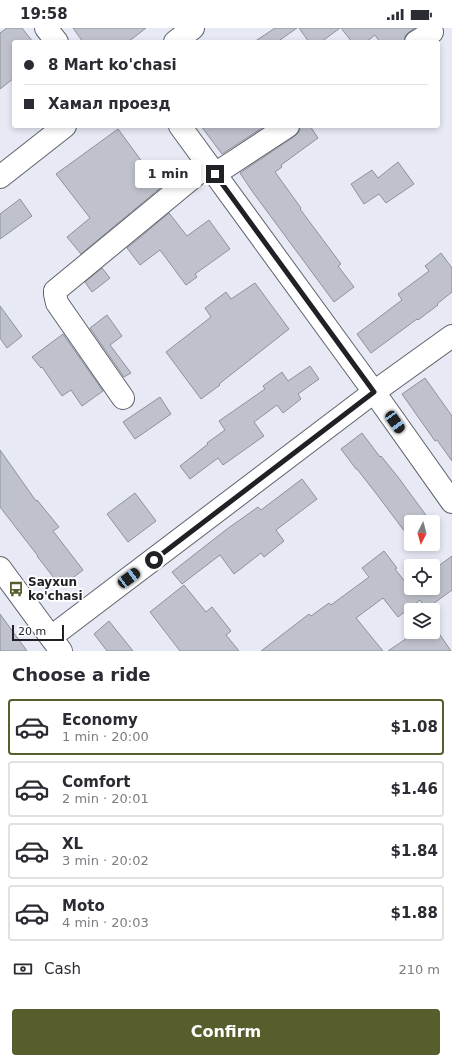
<!DOCTYPE html>
<html lang="en">
<head>
<meta charset="utf-8">
<style>
	body { margin:0; font-family:"DejaVu Sans",sans-serif; background:#f7f7f7; color:#2b2b33; height:100vh; display:flex; flex-direction:column; font-size:15px; white-space:nowrap }
	* { box-sizing:border-box; margin:0 }
	p { font-size:13px; color:#7c7c81 }
	.icon { flex:none; width:22px; height:22px; fill:none; stroke:currentColor; stroke-width:2; stroke-linecap:round; stroke-linejoin:round }
	.map { position:relative; height:623px; overflow:hidden }
	.sheet { display:flex; flex-direction:column; background:#fff; flex:1 }
	.sheet>* { flex:none }
	.guide { position:absolute; left:12px; top:12px; width:428px; height:88px; border-radius:4px; box-shadow:0 2px 6px #0003; display:grid; align-content:center; height:88px; padding:0 12px; background:#fff }
	.needle { width:26px; rotate:186deg }
	.buttons { position:absolute; left:404px; top:487px; display:grid; gap:8px }
	.buttons a { display:grid; place-items:center; width:36px; height:36px; border-radius:4px; background:#fff; box-shadow:0 2px 6px #0003; font-size:20px }
	.scale { position:absolute; left:12px; bottom:10px; width:52px; box-sizing:border-box; padding-left:4px; border:2px solid #202125; border-top:0; font-size:11px; line-height:14px; white-space:nowrap; color:#202125; -webkit-text-stroke:3px #fff; paint-order:stroke }
	.end { position:absolute; width:18px; height:18px; margin:-9px; border:5px solid #202125; background:#fff; box-shadow:0 0 0 2px #fff }
	.from { border-radius:50% }
	.bubble { position:absolute; height:28px; border-radius:4px; background:#fff; box-shadow:0 2px 6px #0003; font-size:13px; font-weight:600; line-height:28px; text-align:center }
	.car { position:absolute; width:12px; height:24px; margin:-12px -6px; border-radius:5px; box-shadow:0 0 3px 1px #0007; background:linear-gradient(#222 24%,#8ab4d8 0 40%,#222 0 76%,#8ab4d8 0 86%,#222 0) }
	.guide b { display:flex; align-items:center; gap:14px; height:38px; font-size:15px }
	.guide b+b { border-top:1px solid #e1e1e2 }
	.guide i { width:10px; height:10px; background:#2b2b33 }
	ul { padding:0; list-style:none }
	li { display:flex; align-items:center; gap:12px; height:56px; margin:0 8px 6px; padding:0 4px; border:2px solid #e1e1e2; border-radius:4px }
	li div { flex:1 }
	li b { display:block; font-size:15px }
	li em { font-style:normal; font-weight:600 }
	li.selected { border-color:#575e2c }
	li>.icon { width:36px; height:36px; stroke-width:1.5 }
	h2 { padding:0 12px; font-size:18px; line-height:48px }
	.pay { display:flex; align-items:center; gap:10px; height:44px; padding:0 12px; font-size:15px }
	.pay p { margin-inline-start:auto }
	.cta { display:flex; gap:8px; margin-top:auto; padding:8px 12px }
	.cta a { flex:1; height:46px; border-radius:4px; background:#575e2c; color:#fff; font-size:16px; font-weight:600; line-height:46px; text-align:center }
	.status { display:flex; justify-content:space-between; align-items:center; height:28px; padding:0 20px; background:#fff; direction:ltr }
	.status svg { height:11px; fill:currentColor }
	.map>svg:first-child { display:block }
</style>
</head>
<body>
<div class="status"><b>19:58</b><svg viewBox="0 0 49 12"><path d="M0 12V9h3v3zM5 12V6h3v6zM10 12V3h3v9zM15 12V0h3v12zM26 1h20v11H26zM47 4h2v5h-2z"/></svg></div>
<div class="map">
<svg width="452" height="623" viewBox="0 0 452 623">
	<rect width="100%" height="100%" fill="#e7eaf5"/>
	<g fill="#bfc2cc" stroke="#8e919b">
		<polygon points="7,0 22,0 33,14 14,14 14,50 0,61 0,5"/>
		<polygon points="73,0 146,0 128,14 83,14"/>
		<polygon points="275,0 297,0 277,14 254,14"/>
		<polygon points="299,0 340,0 321,14 309,14"/>
		<polygon points="341,0 415,0 409,4 405,8 404,14 380,14 375,7 366,14 352,14"/>
		<polygon points="201,98 265,98 222,126"/>
		<polygon points="300,98 310,98 318,110 281,137 282,139 275,144 301,180 300,181 341,236 338,238 354,259 334,274 252,163 240,145 295,108 299,104"/>
		<polygon points="118,101 151,146 167,133 177,146 81,226 67,209 90,190 56,146"/>
		<polygon points="398,134 414,156 386,175 379,166 364,176 351,156 372,142 378,150"/>
		<polygon points="20,171 32,188 0,211 0,186"/>
		<polygon points="169,185 187,208 209,192 230,221 195,246 197,249 186,257 160,222 140,237 127,220"/>
		<polygon points="441,225 452,240 452,264 437,276 438,277 418,292 417,291 371,325 357,306 402,272 398,266 429,243 425,238"/>
		<polygon points="102,240 110,250 92,264 85,254"/>
		<polygon points="255,255 289,301 219,356 220,357 201,371 166,324 211,289 205,280 226,264 231,271"/>
		<polygon points="0,278 22,308 7,320 0,310"/>
		<polygon points="107,287 122,308 110,317 131,345 124,349 90,300"/>
		<polygon points="63,306 103,363 82,378 71,362 62,368 42,339 41,340 32,329"/>
		<polygon points="310,338 319,351 298,366 301,371 283,385 277,377 254,394 264,408 223,437 218,430 190,451 180,438 208,416 207,415 225,402 219,393 265,361 263,358 282,344 288,353"/>
		<polygon points="425,350 452,388 452,433 437,412 435,413 402,366"/>
		<polygon points="160,369 171,386 135,411 123,394"/>
		<polygon points="362,405 380,429 381,428 398,449 431,494 411,494 411,512 375,464 357,441 356,441 341,421"/>
		<polygon points="0,422 36,473 37,472 59,499 53,503 83,542 61,559 37,528 38,528 0,479"/>
		<polygon points="302,451 317,471 276,502 284,513 264,529 261,525 234,546 220,527 182,556 172,544 227,501 258,479 261,482"/>
		<polygon points="135,465 156,493 128,514 107,486"/>
		<polygon points="384,523 397,540 395,541 410,560 433,560 433,542 452,528 452,562 426,581 420,572 398,589 383,570 356,590 383,623 261,623 309,586 311,588 329,575 331,577 369,549 362,540"/>
		<polygon points="184,557 206,584 212,579 231,603 226,607 239,623 180,623 150,584"/>
		<polygon points="0,586 27,623 0,623"/>
		<polygon points="109,593 133,623 107,623 94,606"/>
		<polygon points="416,604 438,604 451,623 388,623"/>
	</g>
	<g fill="none" stroke-linecap="round" stroke-linejoin="round">
		<g stroke="#5f626b" stroke-width="24">
			<g id="minor">
				<polyline points="46,0 57,14"/>
				<polyline points="175,14 193,0"/>
				<polyline points="416,14 432,4"/>
				<polyline points="180,98 374,364 452,474"/>
				<polyline points="215,146 288,98"/>
				<polyline points="0,149 65,98"/>
				<polyline points="123,370 57,275 55,266 55,263 208,137"/>
				<polyline points="0,540 61,623"/>
				<polyline points="51,609 374,364 452,308"/>
			</g>
		</g>
		<use href="#minor" stroke="#fff" stroke-width="22"/>
	</g>
	<g fill="none" stroke-linecap="round" stroke-linejoin="round">
		<polyline stroke="#202125" stroke-width="5" points="154,532 374,364 215,146"/>
	</g>
	<defs>
		<g id="bus-bare" transform="scale(1.2)"><path d="M-5-6H5V4H4V6H2V4H-2V6H-4V4H-5ZM-3.5-4V0h7V-4ZM-3.5 1.2v1.5H-2V1.2ZM2 1.2v1.5H3.5V1.2Z" fill="#575e2c" stroke="#fff" stroke-width="2.5" paint-order="stroke"/></g>
	</defs>
	<g fill-rule="evenodd">
		<use href="#bus-bare" x="16" y="561"/>
	</g>
	<g text-anchor="middle" dominant-baseline="central" stroke-width="3.5" stroke-linejoin="round" paint-order="stroke">
		<g font-size="12" font-weight="bold" fill="#202125" stroke="#fff" text-anchor="start">
			<text x="28" y="554">Sayxun<tspan x="28" dy="14">ko'chasi</tspan></text>
		</g>
	</g>
</svg>
<div class="buttons">
<a><svg class="needle" viewBox="-14 -14 28 28"><path d="M0-13l5 13h-10z" fill="#e53935"/><path d="M0 13l5-13h-10z" fill="#7c7c81"/></svg></a>
<a><svg class="icon" aria-label="locate" viewBox="0 0 24 24"><circle cx="12" cy="12" r="6"/><path d="M12 2v4M12 18v4M2 12h4M18 12h4"/></svg></a>
<a><svg class="icon" aria-label="layers" viewBox="0 0 24 24"><path d="M12 4l9 5-9 5-9-5zM3 14l9 5 9-5"/></svg></a>
</div>
<div class="scale">20 m</div>
<i class="end from" style="left:154px;top:532px"></i>
<i class="end" style="left:215px;top:146px"></i>
<div class="bubble" style="left:135px;top:132px;width:66px">1 min</div>
<i class="car" style="left:395px;top:394px;rotate:145deg"></i>
<i class="car" style="left:129px;top:550px;rotate:53deg"></i>
<div class="guide">
<b><i class="from"></i>8 Mart ko'chasi</b>
<b><i></i>Хамал проезд</b>
</div>
</div>
<section class="sheet">
<h2>Choose a ride</h2>
<ul>
<li class="selected"><svg class="icon" aria-label="car" viewBox="0 0 24 24"><path d="M5 17H2v-5l4-1 3-4h7l3 4 3 1v5h-3M9 17h6M6 11h13"/><circle cx="7" cy="17" r="2"/><circle cx="17" cy="17" r="2"/></svg><div><b>Economy</b><p>1 min · 20:00</p></div><em>$1.08</em></li>
<li><svg class="icon" aria-label="car" viewBox="0 0 24 24"><path d="M5 17H2v-5l4-1 3-4h7l3 4 3 1v5h-3M9 17h6M6 11h13"/><circle cx="7" cy="17" r="2"/><circle cx="17" cy="17" r="2"/></svg><div><b>Comfort</b><p>2 min · 20:01</p></div><em>$1.46</em></li>
<li><svg class="icon" aria-label="car" viewBox="0 0 24 24"><path d="M5 17H2v-5l4-1 3-4h7l3 4 3 1v5h-3M9 17h6M6 11h13"/><circle cx="7" cy="17" r="2"/><circle cx="17" cy="17" r="2"/></svg><div><b>XL</b><p>3 min · 20:02</p></div><em>$1.84</em></li>
<li><svg class="icon" aria-label="car" viewBox="0 0 24 24"><path d="M5 17H2v-5l4-1 3-4h7l3 4 3 1v5h-3M9 17h6M6 11h13"/><circle cx="7" cy="17" r="2"/><circle cx="17" cy="17" r="2"/></svg><div><b>Moto</b><p>4 min · 20:03</p></div><em>$1.88</em></li>
</ul>
<div class="pay"><svg class="icon" aria-label="cash" viewBox="0 0 24 24"><path d="M3 7h18v10H3z"/><circle cx="12" cy="12" r="2"/></svg>Cash<p>210 m</p></div>
<div class="cta"><a>Confirm</a></div>
</section>
</body>
</html>
